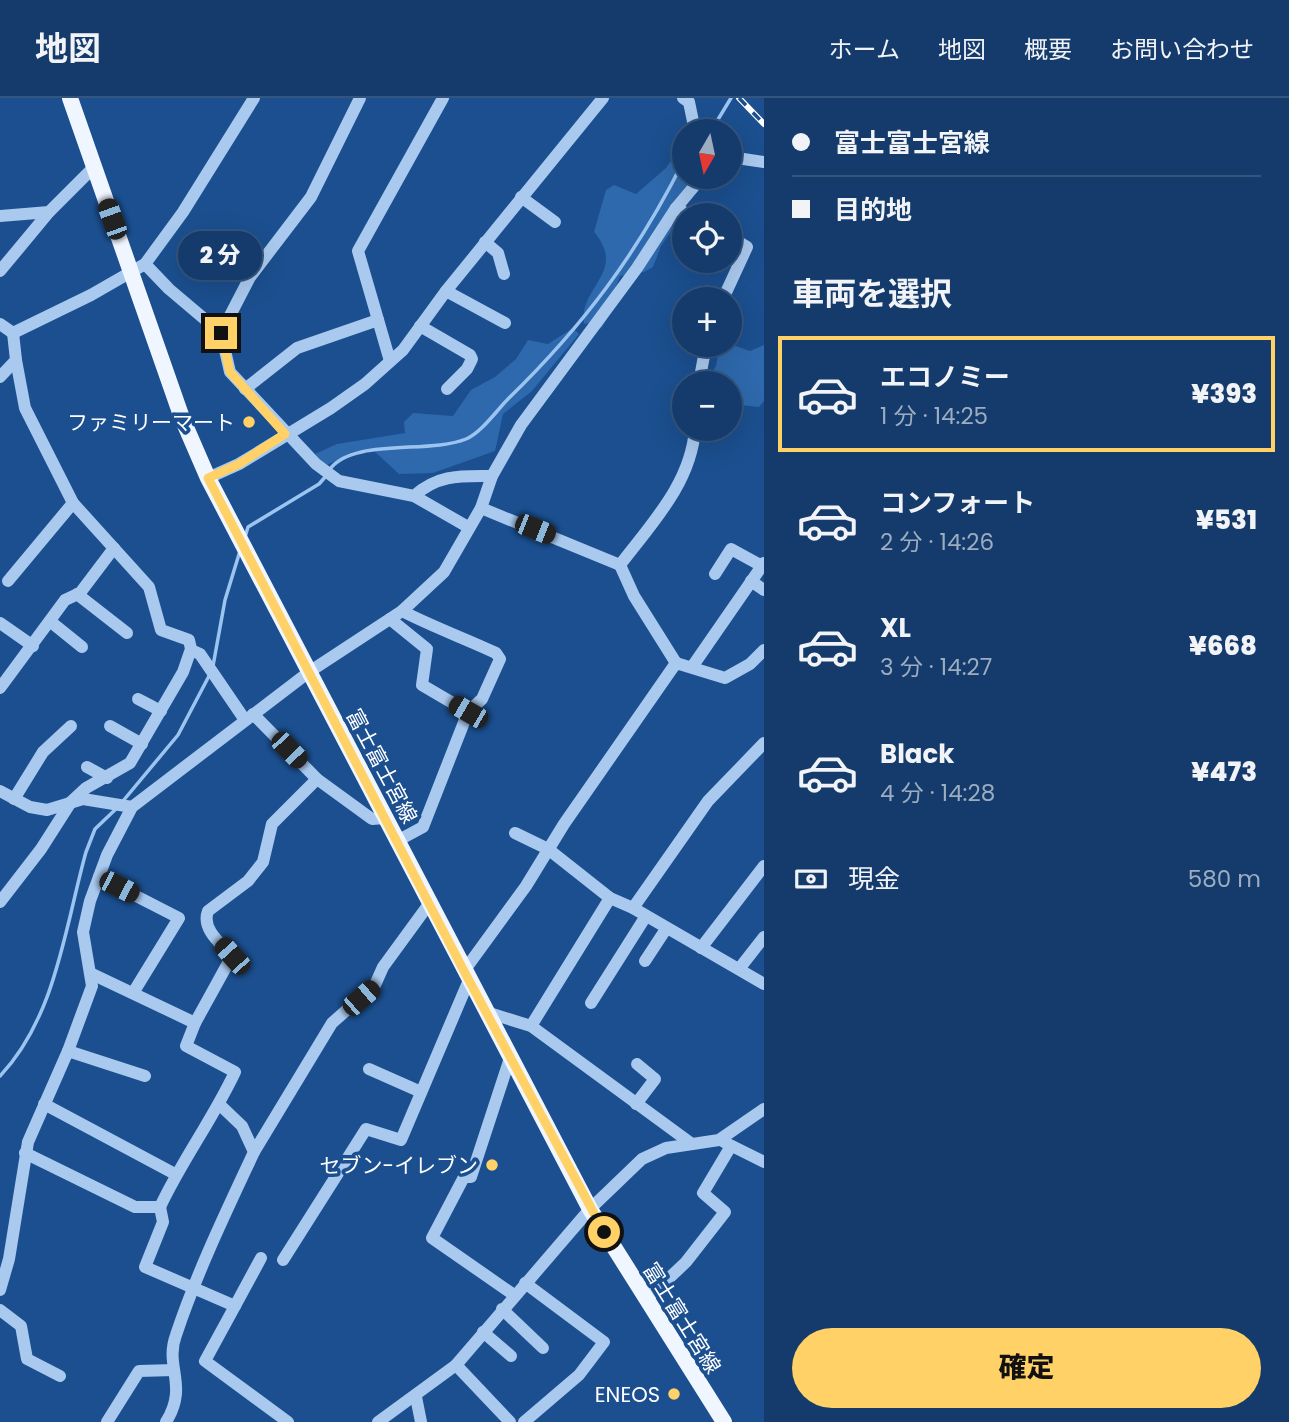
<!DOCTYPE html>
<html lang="ja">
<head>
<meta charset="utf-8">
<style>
	body { margin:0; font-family:Poppins,"Noto Sans JP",sans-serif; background:#1d4271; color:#f1f3f6; height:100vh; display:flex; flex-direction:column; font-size:26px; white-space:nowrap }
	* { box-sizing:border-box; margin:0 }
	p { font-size:23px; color:#9dadc1 }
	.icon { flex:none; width:38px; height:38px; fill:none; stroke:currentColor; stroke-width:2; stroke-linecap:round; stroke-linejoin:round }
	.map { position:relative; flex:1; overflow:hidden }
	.panel { display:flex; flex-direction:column; background:#143b6b; width:525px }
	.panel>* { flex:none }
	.top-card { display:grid; align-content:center; height:154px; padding:0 28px; background:#143b6b }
	.needle { width:46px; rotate:189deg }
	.controls { position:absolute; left:672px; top:21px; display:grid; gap:14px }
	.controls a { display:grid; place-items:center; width:70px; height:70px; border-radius:50%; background:#143b6b; box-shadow:0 7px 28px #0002,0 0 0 2px #33557e; font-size:35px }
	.end { position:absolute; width:32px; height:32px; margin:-16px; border:9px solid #ffd166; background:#111; box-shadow:0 0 0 4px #111 }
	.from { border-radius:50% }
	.bubble { position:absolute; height:49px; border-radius:24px; background:#143b6b; box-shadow:0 7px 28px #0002,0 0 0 2px #33557e; font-size:23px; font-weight:800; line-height:49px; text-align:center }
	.car { position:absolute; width:21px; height:42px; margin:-21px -10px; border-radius:9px; box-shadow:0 0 5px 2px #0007; background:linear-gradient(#222 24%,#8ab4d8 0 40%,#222 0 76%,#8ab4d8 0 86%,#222 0) }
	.top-card b { display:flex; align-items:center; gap:24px; height:66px; font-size:26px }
	.top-card b+b { border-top:2px solid #33557e }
	.top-card i { width:18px; height:18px; background:#f1f3f6 }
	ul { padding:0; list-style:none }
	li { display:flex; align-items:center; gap:21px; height:116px; margin:0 14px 10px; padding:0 14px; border:4px solid transparent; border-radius:0px }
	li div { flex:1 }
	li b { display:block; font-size:26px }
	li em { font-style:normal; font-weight:800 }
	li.on { border-color:#ffd166 }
	li>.icon { width:63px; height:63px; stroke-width:1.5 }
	h2 { padding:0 28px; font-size:32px; line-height:84px }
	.pay { display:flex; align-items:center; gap:18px; height:77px; padding:0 28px; font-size:26px }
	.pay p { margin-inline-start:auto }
	.button { display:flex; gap:14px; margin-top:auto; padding:14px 28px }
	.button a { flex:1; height:80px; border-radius:42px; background:#ffd166; color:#111; font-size:28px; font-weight:800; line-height:80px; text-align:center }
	header { display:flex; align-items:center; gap:42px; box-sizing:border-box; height:98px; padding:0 35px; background:#143b6b; border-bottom:2px solid #33557e }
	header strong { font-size:33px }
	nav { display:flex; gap:38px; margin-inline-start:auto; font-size:24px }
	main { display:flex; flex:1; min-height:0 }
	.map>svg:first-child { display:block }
</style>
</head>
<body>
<header>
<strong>地図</strong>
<nav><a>ホーム</a><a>地図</a><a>概要</a><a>お問い合わせ</a></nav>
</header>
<main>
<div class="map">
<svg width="764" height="1324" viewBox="0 0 764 1324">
	<rect width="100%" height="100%" fill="#1b4f8f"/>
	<g fill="#2e69ad">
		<path d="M684 44V79H692L676 110 674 129 661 148 653 169 644 174 620 178 608 209 610 216 601 231 596 224 584 226C578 189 628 174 594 134L606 92 614 87 636 96 666 70Z"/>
		<polygon points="573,230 579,236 532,293 503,316 495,353 433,375 399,376 374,353 352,354 325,368 315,356 337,346 405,335 404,324 413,315 453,318 471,292 495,279 516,261 528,242 548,246"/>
		<polygon points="730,246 750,253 764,247 764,303 759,309 730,306 730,285 705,285 716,268 720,247"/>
	</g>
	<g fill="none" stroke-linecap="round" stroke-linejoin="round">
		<g stroke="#9cc4f0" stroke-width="3.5">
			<polyline points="711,33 731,0"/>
			<path d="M330 371C353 340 429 356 466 341 481 335 497 312 508 301 584 227 637 156 684 62"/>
			<polyline points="245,439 248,429 319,386 326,378"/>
			<polyline points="213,568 225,502 240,453"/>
			<polyline points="123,703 178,637 209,578"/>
			<path d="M0 978C56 919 65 829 86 754L95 731 118 709"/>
		</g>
		<g stroke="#a9c9ee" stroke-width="12">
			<polyline points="683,0 689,4 695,33"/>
			<polyline points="730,59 764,64"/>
			<polyline points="521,99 555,124"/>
			<polyline points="676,110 690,117"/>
			<polyline points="0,118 49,114 94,69"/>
			<polyline points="485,144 498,155 504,176"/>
			<path d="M145 166 169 191 221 235 230 274 316 366 339 383 414 398C438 376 461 378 492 378"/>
			<polyline points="0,173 49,114"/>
			<polyline points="446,193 505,225"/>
			<polyline points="723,201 747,149 730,139"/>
			<polyline points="0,226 13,235"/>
			<polyline points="420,228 470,257 472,261 467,271 447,291"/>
			<polyline points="13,235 91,197 145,166 183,114 254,0"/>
			<polyline points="221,235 250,179 311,99 360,0"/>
			<polyline points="390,263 358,153 443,0"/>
			<polyline points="0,279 16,262 13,235"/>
			<polyline points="699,285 706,247"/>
			<polyline points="245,291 297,250 378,222"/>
			<polyline points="208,380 239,366 331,310 365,286 403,252 446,193 603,0"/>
			<polyline points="414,398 468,429"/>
			<polyline points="481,410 620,467"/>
			<polyline points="715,476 731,451 762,468"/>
			<polyline points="8,483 73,405"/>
			<polyline points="751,483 764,492"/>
			<polyline points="77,496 127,535"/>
			<polyline points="390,521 427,551 422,587 468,614"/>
			<polyline points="51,524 82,549"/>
			<polyline points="0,525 33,548"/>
			<polyline points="191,552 200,556 245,622"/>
			<path d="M676 565 634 498 620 467C652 425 691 385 695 331"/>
			<polyline points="692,569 764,465"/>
			<polyline points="0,590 65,502 80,495 114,450"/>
			<polyline points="138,601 161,613"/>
			<polyline points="253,616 317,681 372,721 385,720"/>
			<polyline points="110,628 142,646"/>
			<polyline points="87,669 107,680"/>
			<polyline points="0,693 30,709 47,712 83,701 132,709"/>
			<polyline points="14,701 43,654 71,628"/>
			<polyline points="515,735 548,751 610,800 633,810 764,886"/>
			<path d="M397 743 423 729 468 614 482 601 500 561 496 555C464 540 433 529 402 513"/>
			<polyline points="99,779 179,820 133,895"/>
			<polyline points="0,804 41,751 71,704 86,690 130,665 183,574 191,551 189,542 161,532 149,489 73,405 25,310 16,262"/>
			<polyline points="633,810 708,703 764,645"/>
			<polyline points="701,850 764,768"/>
			<polyline points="645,863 666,831"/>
			<polyline points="739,871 764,839"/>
			<polyline points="464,873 526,788 564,726 676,565 725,580 750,566 764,552"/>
			<path d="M92 876 195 925 186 948 235 974C213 1021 182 1062 160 1109"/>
			<polyline points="591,905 646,818"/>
			<polyline points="486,914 531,928 692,1046"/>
			<path d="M195 925 232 858C221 846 201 831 208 813L248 783 263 764 272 726 317 681"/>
			<polyline points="531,928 610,800"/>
			<polyline points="68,953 145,978"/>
			<polyline points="510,960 471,1079 464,1079 432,1140 514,1197"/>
			<polyline points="369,971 421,994"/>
			<polyline points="44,1006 175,1076"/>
			<polyline points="636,1006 655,981 637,966"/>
			<polyline points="724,1044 764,1064"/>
			<polyline points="254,1054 332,925 375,887 383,869 429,806"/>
			<polyline points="25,1055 135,1109 160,1109 163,1124 145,1169 235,1208 205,1263 288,1324"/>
			<polyline points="283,1162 366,1031 401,1042 469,882"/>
			<polyline points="0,1192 9,1161 28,1044 68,953 92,888 83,834 90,803 107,757 132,709 309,574 402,513 444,474 481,410 492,378 521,327 637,170 676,110 702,79"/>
			<polyline points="646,1202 686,1164 725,1114 703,1095 731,1048"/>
			<polyline points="235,1208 261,1160"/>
			<polyline points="502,1211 543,1250"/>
			<polyline points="0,1212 21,1228 27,1261 60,1278"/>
			<polyline points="483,1234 511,1258"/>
			<polyline points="456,1267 510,1324"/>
			<polyline points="416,1299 421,1324"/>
			<polyline points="107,1324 139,1273 174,1272"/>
			<path d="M166 1324C189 1287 164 1269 176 1237 197 1174 226 1114 254 1054L242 1028 220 1007"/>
			<polyline points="378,1324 456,1267 590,1111 642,1061 666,1050 719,1042 764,1011"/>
			<polyline points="524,1324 579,1277 604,1244 525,1185"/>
		</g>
		<polyline stroke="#f0f6ff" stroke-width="16" points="70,0 182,320 208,380 590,1111 724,1324"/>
		<g stroke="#fff" stroke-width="6">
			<polyline id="rail" points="739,0 764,26"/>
		</g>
		<use href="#rail" stroke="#1b4f8f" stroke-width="3.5" stroke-dasharray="10" stroke-linecap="butt"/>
	</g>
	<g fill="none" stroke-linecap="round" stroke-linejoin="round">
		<polyline stroke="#ffd166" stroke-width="9" points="221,235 230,274 285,336 239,366 208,380 464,873 604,1134"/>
	</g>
	<g fill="#ffd166" stroke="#1b4f8f" stroke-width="2.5">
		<circle cx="249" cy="324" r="7"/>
		<circle cx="492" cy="1067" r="7"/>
		<circle cx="674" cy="1296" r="7"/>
	</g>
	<g text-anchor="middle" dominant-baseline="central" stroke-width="7" stroke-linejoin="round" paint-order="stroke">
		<g font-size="21" fill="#fff" stroke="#1b4f8f" text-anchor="end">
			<text x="235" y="324">ファミリーマート</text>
			<text x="478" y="1067">セブン-イレブン</text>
			<text x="660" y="1296">ENEOS</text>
		</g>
		<g font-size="21" fill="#fff" stroke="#1b4f8f">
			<text transform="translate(382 668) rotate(62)">富士富士宮線</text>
			<text transform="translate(682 1220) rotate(58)">富士富士宮線</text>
		</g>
	</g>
</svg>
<div class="controls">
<a><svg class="needle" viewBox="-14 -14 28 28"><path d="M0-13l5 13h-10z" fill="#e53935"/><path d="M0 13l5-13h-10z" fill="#9dadc1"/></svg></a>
<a><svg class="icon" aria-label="locate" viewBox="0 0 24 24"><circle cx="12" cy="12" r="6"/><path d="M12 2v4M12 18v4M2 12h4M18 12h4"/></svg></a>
<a>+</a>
<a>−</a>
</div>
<i class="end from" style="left:604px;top:1134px"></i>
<i class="end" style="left:221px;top:235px"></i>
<div class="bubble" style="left:178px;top:133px;width:84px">2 分</div>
<i class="car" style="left:112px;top:121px;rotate:340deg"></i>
<i class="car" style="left:535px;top:431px;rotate:112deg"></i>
<i class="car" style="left:468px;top:614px;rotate:300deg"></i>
<i class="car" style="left:289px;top:652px;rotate:136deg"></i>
<i class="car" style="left:119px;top:789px;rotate:117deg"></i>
<i class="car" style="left:232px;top:858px;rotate:318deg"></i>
<i class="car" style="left:361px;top:900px;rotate:49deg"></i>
</div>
<section class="panel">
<div class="top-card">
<b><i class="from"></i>富士富士宮線</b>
<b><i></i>目的地</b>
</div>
<h2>車両を選択</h2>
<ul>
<li class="on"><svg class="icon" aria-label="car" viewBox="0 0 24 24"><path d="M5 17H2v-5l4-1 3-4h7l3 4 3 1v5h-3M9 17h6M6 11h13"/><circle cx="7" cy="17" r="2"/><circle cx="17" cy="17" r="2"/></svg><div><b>エコノミー</b><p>1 分 · 14:25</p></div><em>¥393</em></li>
<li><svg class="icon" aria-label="car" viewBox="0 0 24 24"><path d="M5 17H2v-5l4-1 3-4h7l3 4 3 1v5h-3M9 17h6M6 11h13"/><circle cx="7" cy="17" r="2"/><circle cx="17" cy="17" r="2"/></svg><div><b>コンフォート</b><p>2 分 · 14:26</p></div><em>¥531</em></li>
<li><svg class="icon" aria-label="car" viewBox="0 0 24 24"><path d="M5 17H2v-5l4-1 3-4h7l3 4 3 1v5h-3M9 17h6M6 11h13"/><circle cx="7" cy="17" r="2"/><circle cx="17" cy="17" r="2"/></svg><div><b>XL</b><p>3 分 · 14:27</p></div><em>¥668</em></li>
<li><svg class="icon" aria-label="car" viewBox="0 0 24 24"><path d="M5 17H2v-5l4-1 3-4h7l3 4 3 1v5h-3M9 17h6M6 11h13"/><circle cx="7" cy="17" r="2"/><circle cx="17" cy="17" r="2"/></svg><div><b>Black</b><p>4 分 · 14:28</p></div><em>¥473</em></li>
</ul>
<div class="pay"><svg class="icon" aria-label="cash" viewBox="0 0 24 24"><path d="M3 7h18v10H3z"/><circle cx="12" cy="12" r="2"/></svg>現金<p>580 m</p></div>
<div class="button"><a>確定</a></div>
</section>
</main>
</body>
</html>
